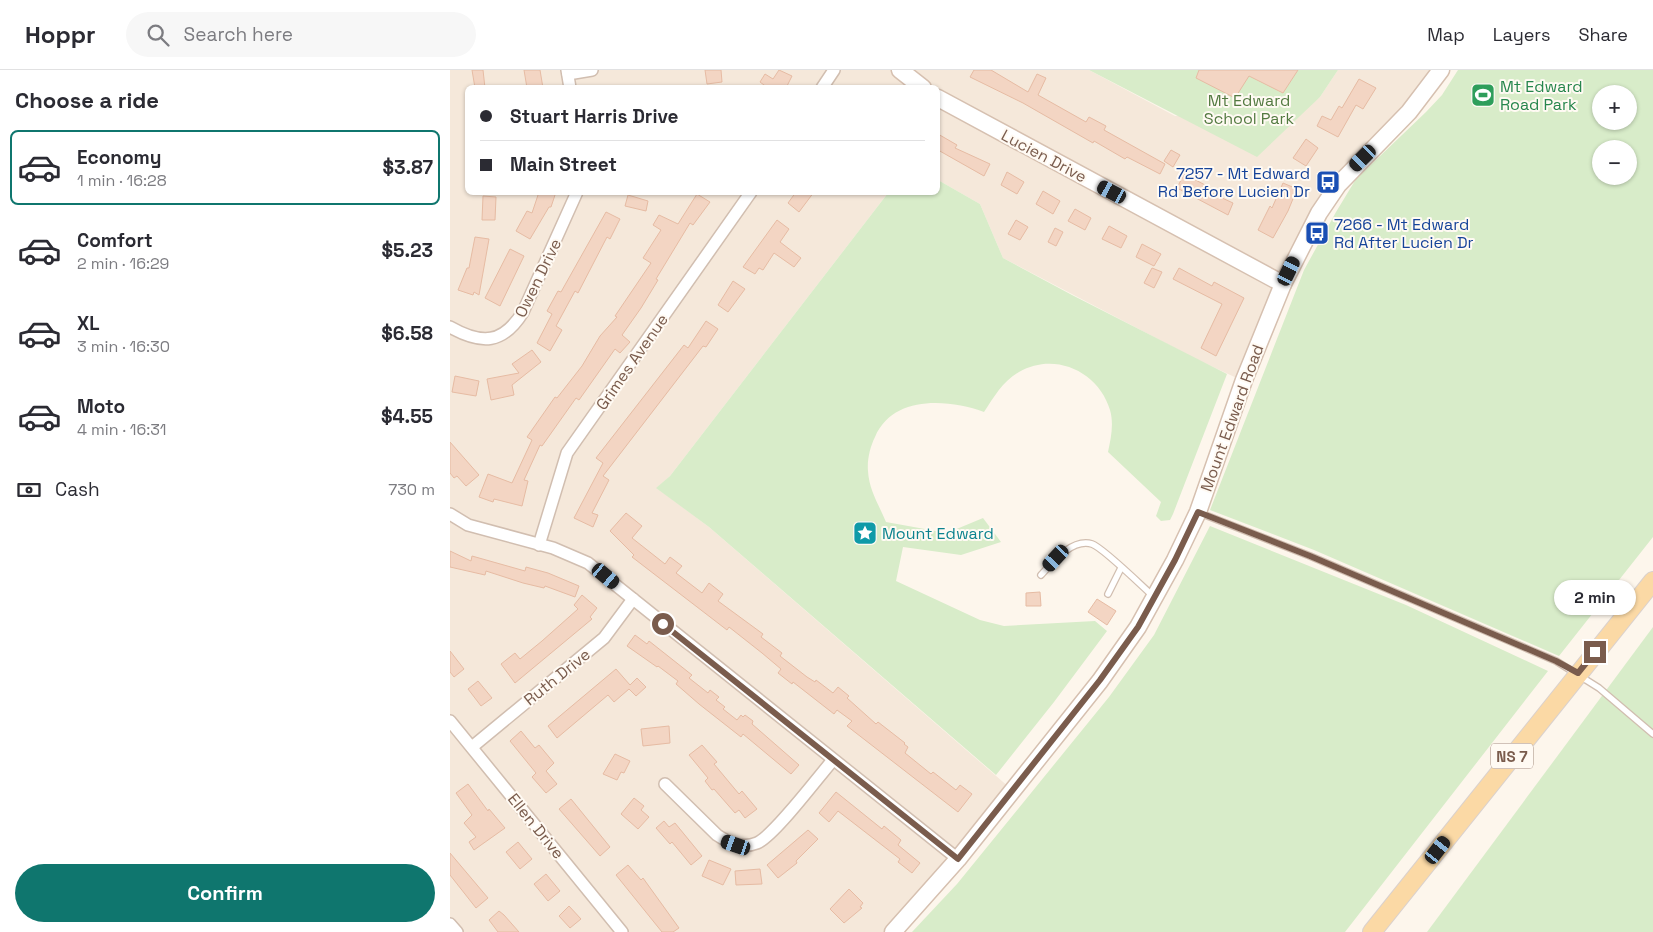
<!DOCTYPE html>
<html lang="en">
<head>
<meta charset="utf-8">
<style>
	body { margin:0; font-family:"Space Grotesk",sans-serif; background:#f7f7f7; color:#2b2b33; height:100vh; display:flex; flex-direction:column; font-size:19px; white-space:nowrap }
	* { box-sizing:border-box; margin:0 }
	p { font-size:16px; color:#7c7c81 }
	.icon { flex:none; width:28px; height:28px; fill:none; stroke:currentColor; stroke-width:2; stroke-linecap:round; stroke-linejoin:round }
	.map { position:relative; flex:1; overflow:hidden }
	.drawer { display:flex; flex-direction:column; background:#fff; width:450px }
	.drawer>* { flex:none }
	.hud { position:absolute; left:15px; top:15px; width:475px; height:110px; border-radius:8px; box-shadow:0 1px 4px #0004; display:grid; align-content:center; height:110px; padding:0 15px; background:#fff }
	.controls { position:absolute; left:1142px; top:15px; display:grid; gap:10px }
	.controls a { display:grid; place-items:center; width:45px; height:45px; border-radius:50%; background:#fff; box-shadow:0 1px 4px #0004; font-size:25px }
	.end { position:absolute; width:22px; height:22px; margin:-11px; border:6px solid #7a5c4d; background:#fff; box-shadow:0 0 0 2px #fff }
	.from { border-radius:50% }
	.bubble { position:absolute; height:35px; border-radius:18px; background:#fff; box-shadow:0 1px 4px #0004; font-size:16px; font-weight:600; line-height:35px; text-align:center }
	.car { position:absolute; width:15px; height:30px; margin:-15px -8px; border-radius:6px; box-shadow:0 0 4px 1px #0007; background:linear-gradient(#222 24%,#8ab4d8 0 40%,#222 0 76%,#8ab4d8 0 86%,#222 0) }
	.hud b { display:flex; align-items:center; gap:18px; height:48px; font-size:19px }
	.hud b+b { border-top:1px solid #e1e1e2 }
	.hud i { width:12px; height:12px; background:#2b2b33 }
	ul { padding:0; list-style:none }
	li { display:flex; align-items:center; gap:15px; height:75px; margin:0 10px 8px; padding:0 5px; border:2px solid transparent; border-radius:8px }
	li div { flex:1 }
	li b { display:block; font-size:19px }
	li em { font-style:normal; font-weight:600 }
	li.selected { border-color:#0f766e }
	li>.icon { width:45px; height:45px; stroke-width:1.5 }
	h2 { padding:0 15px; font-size:22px; line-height:60px }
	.pay { display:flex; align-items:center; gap:12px; height:55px; padding:0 15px; font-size:19px }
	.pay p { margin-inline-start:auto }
	.action { display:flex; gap:10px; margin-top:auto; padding:10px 15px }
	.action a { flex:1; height:58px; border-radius:30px; background:#0f766e; color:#fff; font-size:20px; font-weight:600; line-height:58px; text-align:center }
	header { display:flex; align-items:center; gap:30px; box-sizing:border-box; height:70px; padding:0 25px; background:#fff; border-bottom:1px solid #e1e1e2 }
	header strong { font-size:24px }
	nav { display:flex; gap:28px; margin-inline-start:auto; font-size:18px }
	.search { width:350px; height:45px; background:#f7f7f7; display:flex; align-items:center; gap:12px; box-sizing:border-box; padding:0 18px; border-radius:28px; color:#7c7c81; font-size:19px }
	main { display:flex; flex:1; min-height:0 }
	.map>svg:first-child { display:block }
</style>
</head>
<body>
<header>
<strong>Hoppr</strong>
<div class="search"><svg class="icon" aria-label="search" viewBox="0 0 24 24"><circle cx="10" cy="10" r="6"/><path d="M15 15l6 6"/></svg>Search here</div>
<nav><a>Map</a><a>Layers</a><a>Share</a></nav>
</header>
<main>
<section class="drawer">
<h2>Choose a ride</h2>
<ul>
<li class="selected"><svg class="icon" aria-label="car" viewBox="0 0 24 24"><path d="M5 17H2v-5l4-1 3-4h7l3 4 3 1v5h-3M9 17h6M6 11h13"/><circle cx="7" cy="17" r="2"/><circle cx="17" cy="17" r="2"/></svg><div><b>Economy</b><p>1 min · 16:28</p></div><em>$3.87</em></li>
<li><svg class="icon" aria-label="car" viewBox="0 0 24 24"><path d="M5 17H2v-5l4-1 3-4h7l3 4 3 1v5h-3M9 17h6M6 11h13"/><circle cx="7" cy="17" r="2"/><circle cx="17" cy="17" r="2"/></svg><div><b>Comfort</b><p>2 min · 16:29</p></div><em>$5.23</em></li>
<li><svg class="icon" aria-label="car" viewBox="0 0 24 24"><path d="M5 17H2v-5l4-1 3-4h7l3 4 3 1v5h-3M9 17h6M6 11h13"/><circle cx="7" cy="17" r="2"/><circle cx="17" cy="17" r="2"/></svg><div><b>XL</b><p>3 min · 16:30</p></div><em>$6.58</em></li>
<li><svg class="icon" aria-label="car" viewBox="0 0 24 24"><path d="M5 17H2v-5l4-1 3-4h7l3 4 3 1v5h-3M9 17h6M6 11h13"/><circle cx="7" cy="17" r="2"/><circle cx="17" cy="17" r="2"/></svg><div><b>Moto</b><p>4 min · 16:31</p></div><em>$4.55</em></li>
</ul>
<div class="pay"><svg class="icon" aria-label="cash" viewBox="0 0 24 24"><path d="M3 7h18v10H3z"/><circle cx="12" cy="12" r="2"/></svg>Cash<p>730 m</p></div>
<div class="action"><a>Confirm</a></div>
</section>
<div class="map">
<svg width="1203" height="862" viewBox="0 0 1203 862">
	<rect width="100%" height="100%" fill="#fdf6ec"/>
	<polygon fill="#f5e8da" points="0,0 639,0 725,46 853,41 870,27 888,0 988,0 886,116 791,310 746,289 553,188 530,134 488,110 488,18 18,18 18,122 438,123 220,406 207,418 259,457 560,718 442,862 0,862"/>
	<g fill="#d8ecc9" fill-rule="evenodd">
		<polygon points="639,0 888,0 870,27 807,87"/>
		<path d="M1008 0H1203V467L1109 586 864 480 760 440 854 200 886 142 906 109 976 42 992 25ZM1151 24H1179V51H1151ZM1151 79H1179V106H1151Z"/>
		<path d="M488 110 530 134 553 188 622 225 777 304 723 444 720 450 711 451 706 446 711 432 658 382C661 368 664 354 660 340 649 302 605 281 569 302 553 311 544 327 534 342 498 329 443 325 425 367 420 377 417 390 418 401 419 420 429 435 436 452L497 463 533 448 551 472 511 485 453 477 446 511 530 550 554 556 645 551 657 561 604 632 546 705 259 457 206 418 220 406 438 123 488 122Z"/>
		<polygon points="760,456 956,535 1098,601 895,862 462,862 507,814 659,627 704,565"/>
		<polygon points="1203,557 1203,862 977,862"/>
	</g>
	<g fill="#f3d5c3" stroke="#e6bba3">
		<polygon points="22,0 33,0 35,18 25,18"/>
		<polygon points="74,0 90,0 93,18 77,18"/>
		<polygon points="255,0 271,0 272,12 257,14"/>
		<polygon points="329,0 342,6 336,18 318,18 310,12 315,4 323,9"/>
		<polygon points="524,0 541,0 578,22 587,4 596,8 588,25 636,52 639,47 656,56 654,60 715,94 710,104 677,87 675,89 644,71 643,73 573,33 520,7"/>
		<polygon points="749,0 848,0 833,23 799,6 785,28 746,8"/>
		<polygon points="909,9 926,18 913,39 906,35 888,67 867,56 872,46 881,50 889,36 892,38"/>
		<polygon points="488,64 507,75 505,78 540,94 534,106 488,80"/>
		<polygon points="856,69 868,78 856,96 843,88"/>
		<polygon points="721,80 730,85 723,97 714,91"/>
		<polygon points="557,102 574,112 567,124 551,115"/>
		<polygon points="734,104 759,117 757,121 783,133 778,145 727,118"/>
		<polygon points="833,113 847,119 838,141 823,168 808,160 820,136 822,138"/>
		<polygon points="593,121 610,131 603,144 586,134"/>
		<polygon points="89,122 106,122 101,137 99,137 80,169 66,161 77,141 82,143"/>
		<polygon points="346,122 364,122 349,142 338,133"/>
		<polygon points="247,124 260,132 243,155 240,153 206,209 208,210 191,238 172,265 180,272 170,283 165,279 129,330 126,328 92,376 90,375 74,410 78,411 72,436 44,429 43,432 29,427 38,404 62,413 82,370 77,367 105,327 107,328 132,296 150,266 167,247 165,246 201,193 193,188 211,160 203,155 209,145 228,154"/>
		<polygon points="178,125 198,131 196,141 175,136"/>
		<polygon points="33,126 46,127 45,150 32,150"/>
		<polygon points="625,139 641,148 635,160 618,151"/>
		<polygon points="156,142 170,149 160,169 157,167 128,223 125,221 106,256 112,260 100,281 87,273 102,244 97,241 108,221 111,222"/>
		<polygon points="327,150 339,159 330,172 351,188 344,197 324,183 313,200 309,198 305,204 293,197"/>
		<polygon points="566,150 578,157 570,170 558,164"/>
		<polygon points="659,156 677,166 671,178 652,169"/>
		<polygon points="605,158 613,162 606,176 598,172"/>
		<polygon points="25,167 39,169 29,225 24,222 23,225 8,220 17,198 19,198"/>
		<polygon points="692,174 711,184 704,196 686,187"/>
		<polygon points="60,179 74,186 50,236 35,228"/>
		<polygon points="702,198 712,202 704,218 694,213"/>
		<polygon points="729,198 762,216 764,212 794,228 766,286 751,278 772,234 723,209"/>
		<polygon points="283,211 295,219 278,242 268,235"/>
		<polygon points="256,251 268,259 256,277 253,276 153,406 159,410 142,443 148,445 143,457 124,448 153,393 146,388 234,275 238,278"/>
		<polygon points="82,280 91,292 62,315 64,325 41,330 37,309 69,303 62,294"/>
		<polygon points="5,306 29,311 26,326 2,322"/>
		<polygon points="0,372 29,405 16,416 7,406 4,408 0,403"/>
		<polygon points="176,443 192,456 182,468 215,494 220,487 232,496 226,503 252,523 259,513 273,524 268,531 313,564 311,567 332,583 330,586 357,607 365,612 366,610 383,623 388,617 399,626 397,628 426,654 428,652 455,673 454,674 458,677 455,683 481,704 483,702 506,720 510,715 522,724 508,742 397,656 402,651 387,640 384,644 343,612 342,614 328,603 331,599 312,583 279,557 277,560 182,487 184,485 160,461"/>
		<polygon points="0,481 21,491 22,486 75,501 76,497 98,503 129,516 125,527 95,516 94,518 73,513 36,501 35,505 0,497"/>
		<polygon points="590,522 591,536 576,536 576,523"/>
		<polygon points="132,525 147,538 140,547 142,549 65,613 51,594 65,583 70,589 92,571 128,539 124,535"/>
		<polygon points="647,529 666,541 657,555 638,542"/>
		<polygon points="185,565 197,574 199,571 242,605 239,608 258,623 260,620 269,627 266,630 275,637 273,639 287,650 291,645 293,647 295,645 303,651 302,654 349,695 341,704 293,664 291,667 249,634 226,614 228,611 208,596 207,597 177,576"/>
		<polygon points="0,581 14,599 4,607 0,602"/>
		<polygon points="166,599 180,615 187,608 196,617 186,626 179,619 164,632 158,625 107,668 98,656"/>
		<polygon points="28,611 42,628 31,636 18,619"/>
		<polygon points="219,656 220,673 193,676 191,659"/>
		<polygon points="71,661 85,678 89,675 104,693 96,701 107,714 96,723 82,707 86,703 60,671"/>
		<polygon points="252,675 267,692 264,694 289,724 292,721 307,739 295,748 289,740 285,743 264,719 262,720 255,711 258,708 239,685"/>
		<polygon points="165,684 180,691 174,703 171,702 167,710 153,704"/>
		<polygon points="18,714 38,741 39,739 55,758 24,780 19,772 26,767 14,753 22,745 6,723"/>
		<polygon points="386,722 432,759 434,756 451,770 448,775 470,793 462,803 448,792 450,789 388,741 379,752 369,743"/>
		<polygon points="184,728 194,736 191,740 199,747 188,759 171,744"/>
		<polygon points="121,729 160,777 150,786 109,739"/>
		<polygon points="214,751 219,757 225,753 252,786 241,795 222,772 220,774 206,758"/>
		<polygon points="358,760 368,769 346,791 347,793 328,808 317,795"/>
		<polygon points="68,772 82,789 70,799 56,782"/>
		<polygon points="0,783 38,828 26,838 0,805"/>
		<polygon points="259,790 281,799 273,815 252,806"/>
		<polygon points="178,795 191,810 193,808 229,858 223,862 212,862 166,805"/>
		<polygon points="310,799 312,814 286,815 285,801"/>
		<polygon points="96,804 110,821 98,831 84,814"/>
		<polygon points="399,819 413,833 410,837 412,838 394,853 380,839"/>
		<polygon points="119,836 131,849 120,858 109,846"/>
		<polygon points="49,841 54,845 69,862 48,862 39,850"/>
	</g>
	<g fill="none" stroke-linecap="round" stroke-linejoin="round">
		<g stroke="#d1beb0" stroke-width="8">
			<g id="lane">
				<polyline points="750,443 860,486 1106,591 1149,618 1203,664"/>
				<path d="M591 505C602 493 622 468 642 474 652 477 692 516 703 526"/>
				<polyline points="658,524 671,498"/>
			</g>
		</g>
		<g stroke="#d1beb0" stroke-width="14">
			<g id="street">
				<polyline points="117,0 120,18"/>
				<polyline points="118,4 142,0"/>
				<polyline points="372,18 384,0"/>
				<path d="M0 257C32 275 53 274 73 242L127 122"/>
				<polyline points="0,444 18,455 103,478 138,493 508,789"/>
				<polyline points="89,475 117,383 301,122"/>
				<polyline points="0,651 172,862"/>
				<polyline points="22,677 154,568 183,529"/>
				<path d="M215 714 267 765C279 773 292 779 307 773 324 766 368 707 383 690"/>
				<polyline points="0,854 7,862"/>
			</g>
		</g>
		<g stroke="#d6c0b0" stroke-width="19">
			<g id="secondary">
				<polyline points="450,0 473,18"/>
				<polyline points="488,28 833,214"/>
				<polyline points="443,862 508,789 650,611 688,557 725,490 748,442 794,310 833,214 869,143 888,115 959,42 991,0"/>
			</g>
		</g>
		<g stroke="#dad1cd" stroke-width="20">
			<polyline id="primary" points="922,862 1203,511"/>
		</g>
		<use href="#lane" stroke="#fff" stroke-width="5.5"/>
		<use href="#street" stroke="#fff" stroke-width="11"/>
		<use href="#secondary" stroke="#fff" stroke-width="16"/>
		<use href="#primary" stroke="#fbd9a5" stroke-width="18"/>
	</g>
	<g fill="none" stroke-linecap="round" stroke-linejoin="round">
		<polyline stroke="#7a5c4d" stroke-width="6" points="213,554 508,789 650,610 688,557 725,490 748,442 860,486 1106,591 1128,603 1145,582"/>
	</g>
	<defs>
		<g id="stadium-square" transform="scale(1.25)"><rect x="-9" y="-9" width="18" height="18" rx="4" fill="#2e9e5b" stroke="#fffaf3"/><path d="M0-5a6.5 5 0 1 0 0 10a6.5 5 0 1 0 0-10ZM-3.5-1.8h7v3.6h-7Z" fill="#fff"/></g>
		<g id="bus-square" transform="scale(1.25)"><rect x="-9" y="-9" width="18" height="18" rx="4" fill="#1a4fb4" stroke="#fffaf3"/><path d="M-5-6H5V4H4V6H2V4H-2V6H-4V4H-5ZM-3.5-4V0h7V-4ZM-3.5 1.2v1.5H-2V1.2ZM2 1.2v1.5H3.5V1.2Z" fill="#fff"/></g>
		<g id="sight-square" transform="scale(1.25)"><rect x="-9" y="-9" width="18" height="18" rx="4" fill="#0f9aa8" stroke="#fffaf3"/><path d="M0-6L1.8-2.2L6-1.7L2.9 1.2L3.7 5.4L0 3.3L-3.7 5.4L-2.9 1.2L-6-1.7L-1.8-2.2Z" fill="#fff"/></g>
	</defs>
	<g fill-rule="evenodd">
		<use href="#stadium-square" x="1033" y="25"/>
		<use href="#bus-square" x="878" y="112"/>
		<use href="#bus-square" x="867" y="163"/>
		<use href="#sight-square" x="415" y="463"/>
	</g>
	<g text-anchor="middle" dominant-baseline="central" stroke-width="4" stroke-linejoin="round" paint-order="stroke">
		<rect fill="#fffaf3" stroke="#a28b7f" stroke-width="1" x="1041" y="673.5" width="42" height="25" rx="4"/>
		<g font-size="15" font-weight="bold" fill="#7a5c4d">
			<text x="1062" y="686">NS 7</text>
		</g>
		<g font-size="16" fill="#27864d" stroke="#fffaf3" text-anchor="start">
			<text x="1050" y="16">Mt Edward<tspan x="1050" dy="18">Road Park</tspan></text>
		</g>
		<g font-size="16" fill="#537a41" stroke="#fffaf3">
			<text x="799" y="30">Mt Edward<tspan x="799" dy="18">School Park</tspan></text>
		</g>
		<g font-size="16" fill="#7a5c4d" stroke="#fffaf3">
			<text transform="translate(594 86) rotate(28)">Lucien Drive</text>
			<text transform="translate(88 208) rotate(-64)">Owen Drive</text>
			<text transform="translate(182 292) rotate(-55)">Grimes Avenue</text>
			<text transform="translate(782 348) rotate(-70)">Mount Edward Road</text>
			<text transform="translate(107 607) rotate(-39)">Ruth Drive</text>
			<text transform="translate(86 756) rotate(51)">Ellen Drive</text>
		</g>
		<g font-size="16" fill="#164399" stroke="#fffaf3" text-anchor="end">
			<text x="860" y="103">7257 - Mt Edward<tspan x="860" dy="18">Rd Before Lucien Dr</tspan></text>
			<text x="884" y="154" text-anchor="start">7266 - Mt Edward<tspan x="884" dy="18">Rd After Lucien Dr</tspan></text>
		</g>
		<g font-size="16" fill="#0d838f" stroke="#fffaf3" text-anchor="start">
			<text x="432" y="463">Mount Edward</text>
		</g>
	</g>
</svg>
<div class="controls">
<a>+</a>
<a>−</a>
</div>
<i class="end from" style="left:213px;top:554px"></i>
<i class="end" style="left:1145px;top:582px"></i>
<div class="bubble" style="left:1104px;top:510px;width:82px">2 min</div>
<i class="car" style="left:913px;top:88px;rotate:225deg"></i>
<i class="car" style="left:662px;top:122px;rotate:298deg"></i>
<i class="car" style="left:839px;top:201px;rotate:26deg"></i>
<i class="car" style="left:606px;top:488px;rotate:223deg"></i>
<i class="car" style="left:156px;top:506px;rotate:130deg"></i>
<i class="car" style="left:286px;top:775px;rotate:289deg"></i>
<i class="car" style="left:988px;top:780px;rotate:38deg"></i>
<div class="hud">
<b><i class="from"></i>Stuart Harris Drive</b>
<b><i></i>Main Street</b>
</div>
</div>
</main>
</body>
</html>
